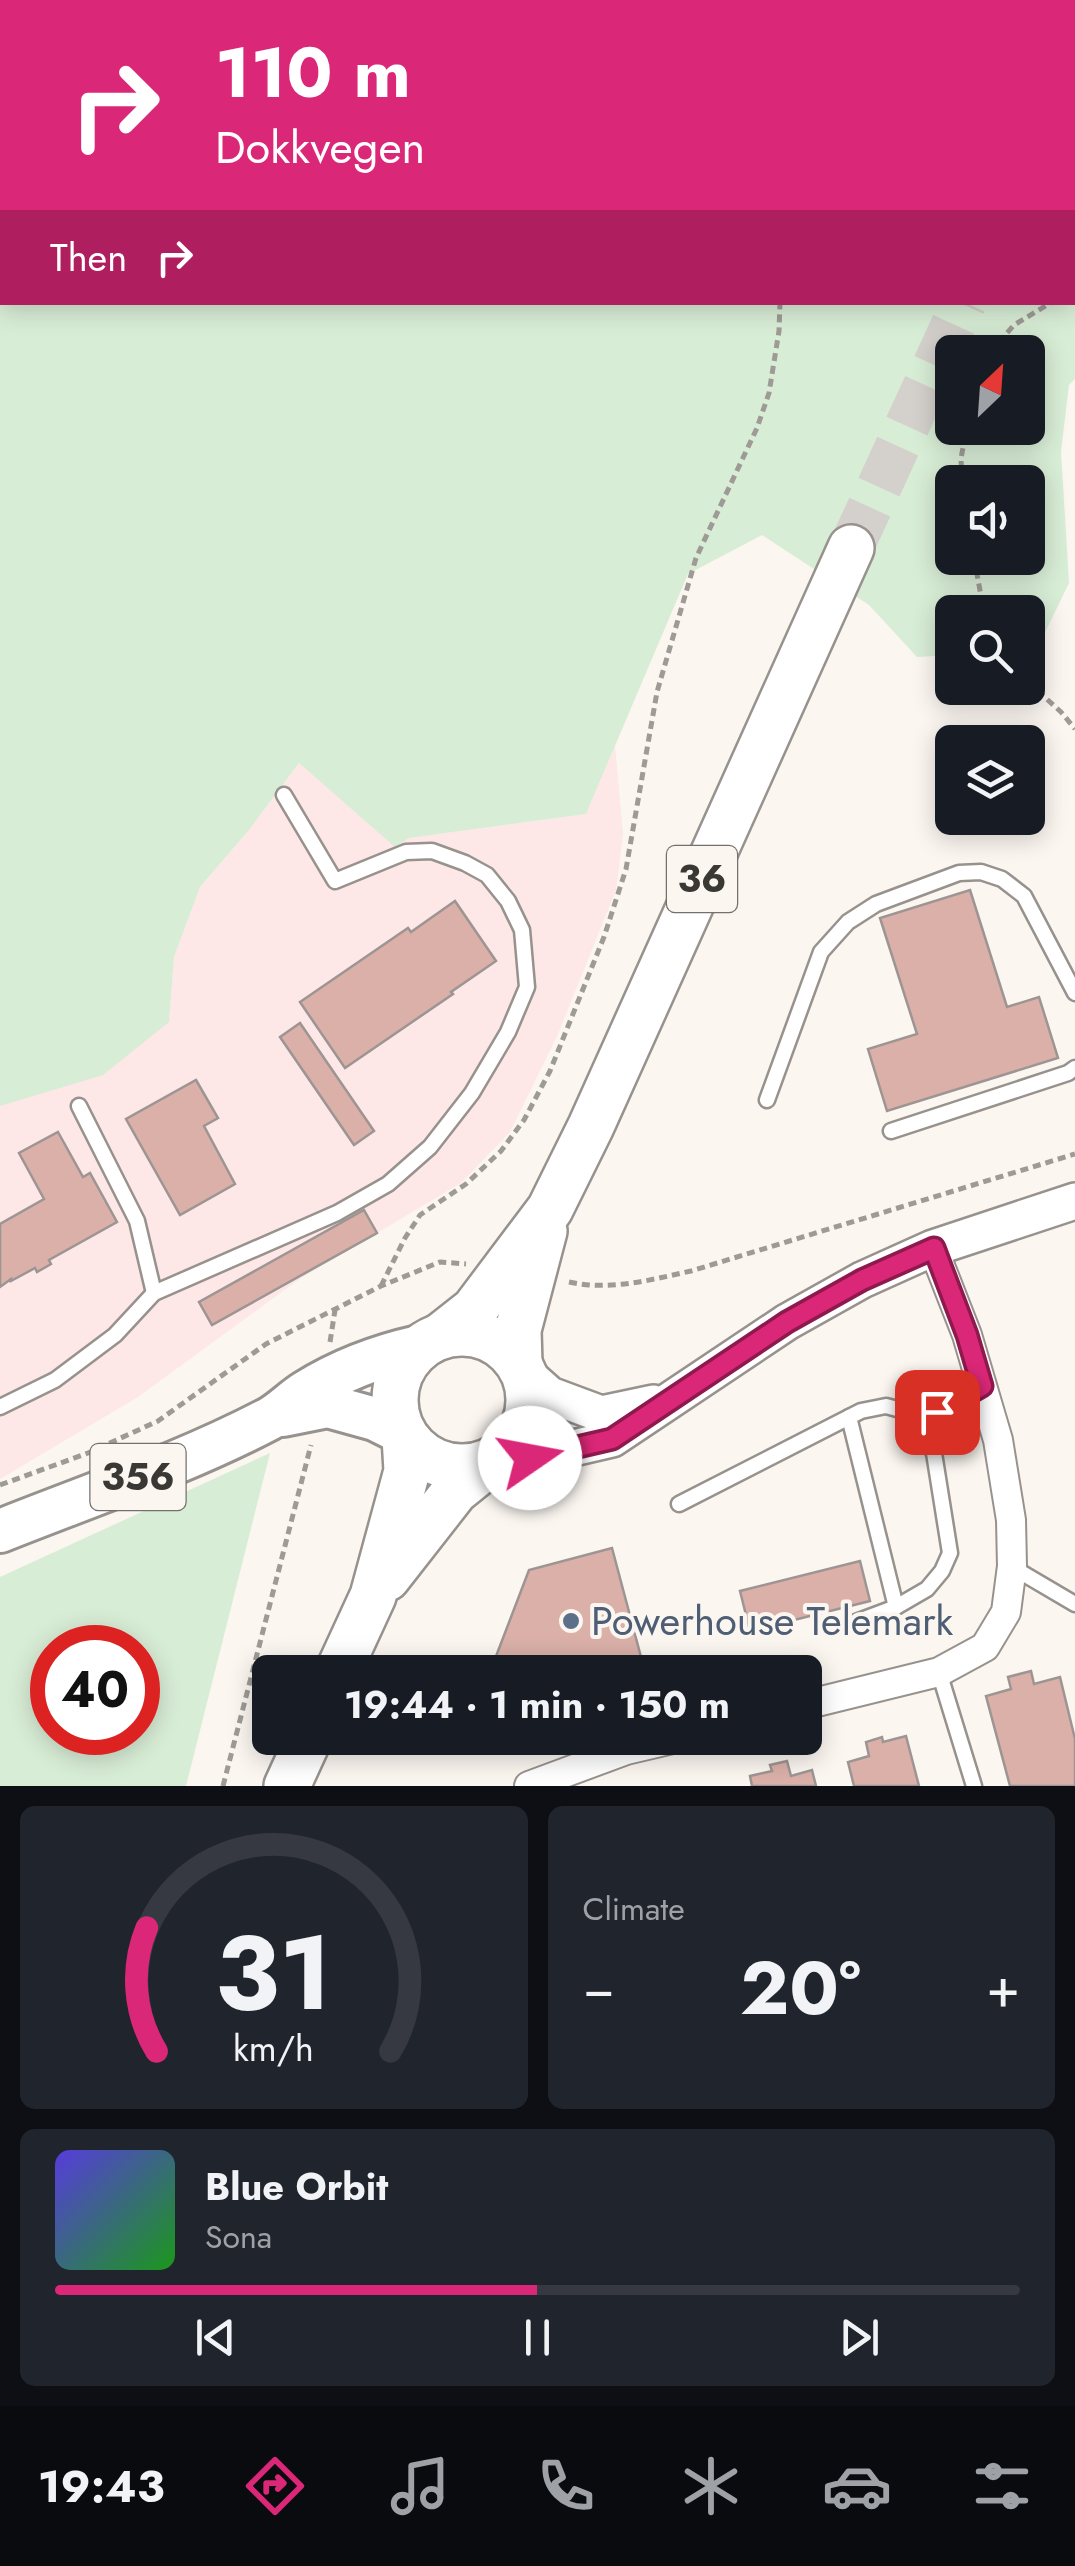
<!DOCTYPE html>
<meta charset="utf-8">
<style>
:root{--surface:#171b24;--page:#20242c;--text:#f1f3f6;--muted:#9ea1a6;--line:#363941;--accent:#db2777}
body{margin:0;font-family:Jost,sans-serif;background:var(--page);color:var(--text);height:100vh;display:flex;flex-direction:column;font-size:38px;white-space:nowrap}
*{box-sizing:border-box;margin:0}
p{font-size:32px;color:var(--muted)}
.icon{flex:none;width:55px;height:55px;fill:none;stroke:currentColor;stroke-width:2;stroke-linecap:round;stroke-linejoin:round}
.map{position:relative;height:1786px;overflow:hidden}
.sheet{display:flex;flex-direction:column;gap:20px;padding:20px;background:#0d0f14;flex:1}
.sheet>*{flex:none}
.guide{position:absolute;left:0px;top:0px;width:1075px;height:305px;box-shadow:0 5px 25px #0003;background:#db2777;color:#fff;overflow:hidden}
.needle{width:65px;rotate:25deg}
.fabs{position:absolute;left:935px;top:335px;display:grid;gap:20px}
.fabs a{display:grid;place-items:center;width:110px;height:110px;border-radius:15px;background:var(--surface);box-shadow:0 5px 25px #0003;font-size:50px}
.speed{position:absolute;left:30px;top:1625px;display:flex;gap:20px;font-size:50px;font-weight:700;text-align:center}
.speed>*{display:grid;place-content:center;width:130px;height:130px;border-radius:50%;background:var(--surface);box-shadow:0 5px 25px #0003;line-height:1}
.speed .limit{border:15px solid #d22;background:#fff;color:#111}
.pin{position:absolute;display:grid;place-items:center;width:85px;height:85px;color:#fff;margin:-42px;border-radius:20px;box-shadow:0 5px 15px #0006}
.me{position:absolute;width:110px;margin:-55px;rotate:78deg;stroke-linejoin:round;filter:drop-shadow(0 0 8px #0008)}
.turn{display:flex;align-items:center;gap:35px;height:210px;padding:0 50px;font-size:45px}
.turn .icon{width:130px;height:130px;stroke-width:2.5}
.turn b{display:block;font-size:70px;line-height:85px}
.then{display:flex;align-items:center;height:95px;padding:0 50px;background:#0003;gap:20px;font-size:38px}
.big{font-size:75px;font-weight:700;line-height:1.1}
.sheet .tile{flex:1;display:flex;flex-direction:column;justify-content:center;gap:15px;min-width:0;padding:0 35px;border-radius:15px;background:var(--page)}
.sheet .dial{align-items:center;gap:0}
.dial svg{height:260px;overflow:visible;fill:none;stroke:var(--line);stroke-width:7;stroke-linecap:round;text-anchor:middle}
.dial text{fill:var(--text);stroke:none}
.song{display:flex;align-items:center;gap:30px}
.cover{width:120px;height:120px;border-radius:15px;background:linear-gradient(135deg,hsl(250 70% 55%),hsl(120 70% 35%))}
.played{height:10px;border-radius:5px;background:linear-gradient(90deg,var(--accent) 50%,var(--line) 50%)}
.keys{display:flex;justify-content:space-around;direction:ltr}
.heat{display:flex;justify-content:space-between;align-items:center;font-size:55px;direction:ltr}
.sheet .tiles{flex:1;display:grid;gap:20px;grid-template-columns:1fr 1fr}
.tile:last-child{grid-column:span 2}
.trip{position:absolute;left:252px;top:1655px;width:570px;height:100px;border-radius:15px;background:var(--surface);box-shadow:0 5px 25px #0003;font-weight:700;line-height:100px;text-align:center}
.dock{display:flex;height:160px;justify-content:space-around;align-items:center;background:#090b0e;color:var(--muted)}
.dock .icon{width:70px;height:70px}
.dock .active{color:var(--accent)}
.dock b{font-size:45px;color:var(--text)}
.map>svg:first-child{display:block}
.industrial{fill:#fde7e7}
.green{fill:#d8edd6;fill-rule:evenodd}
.building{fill:#dab0a8;stroke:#9d9593;stroke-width:2.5}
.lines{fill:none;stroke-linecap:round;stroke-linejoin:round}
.trunk-tunnel{stroke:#d4d0cb;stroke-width:45;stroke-dasharray:45 22;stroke-linecap:butt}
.service-casing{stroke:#97928d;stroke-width:19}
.minor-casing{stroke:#97928d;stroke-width:32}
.tertiary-casing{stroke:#97928d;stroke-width:40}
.primary-casing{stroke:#97928d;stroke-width:48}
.trunk-casing{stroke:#97928d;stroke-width:50}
.path{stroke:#9e9a96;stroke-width:5;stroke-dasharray:8 5;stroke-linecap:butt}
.service{stroke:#fff;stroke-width:14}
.minor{stroke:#fff;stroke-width:28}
.tertiary{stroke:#fff;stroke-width:35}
.primary{stroke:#fff;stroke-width:42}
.trunk{stroke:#fff;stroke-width:45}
.route-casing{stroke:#8e194d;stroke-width:25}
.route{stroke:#db2777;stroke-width:18}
.service-dot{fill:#5c6f8a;stroke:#fbf6f0;stroke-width:4}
.labels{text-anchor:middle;stroke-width:8;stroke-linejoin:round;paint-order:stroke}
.shield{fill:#fbf6f0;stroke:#74716d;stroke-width:2.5}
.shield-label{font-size:38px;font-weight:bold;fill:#3a3835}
.service-label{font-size:40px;fill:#4e5e75;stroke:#fbf6f0;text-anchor:start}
</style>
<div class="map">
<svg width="1075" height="1786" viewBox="0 0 1075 1786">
<rect width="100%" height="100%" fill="#fbf6f0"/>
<polygon class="industrial" points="615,746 623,834 616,890 558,1034 510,1132 461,1183 298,1280 138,1397 0,1479 0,1106 169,1022 174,957 200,887 249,830 299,763 395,846 409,838 586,814"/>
<g class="green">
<path d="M0,0H1075V379L1069,385L1061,451L1069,583L1036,651L1028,652V612H952V655L917,657L869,605L762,535L688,574L586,814L409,838L395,847L299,763L249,830L200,887L174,957L169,1022L103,1075L0,1106ZM2,2H1072V302H2ZM952,352H1028V428H952ZM952,482H1028V558H952Z"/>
<path d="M270,1453L186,1786H0V1577ZM52,1648H138V1732H52Z"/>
</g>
<g class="building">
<polygon points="970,890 1007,1007 1039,997 1058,1058 887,1111 868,1049 917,1034 880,918"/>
<polygon points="455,901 496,961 451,992 453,994 345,1068 300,1002 408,928 411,932"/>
<polygon points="300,1023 374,1131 354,1145 280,1037"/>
<polygon points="196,1080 218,1118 204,1126 235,1184 180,1215 126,1119"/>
<polygon points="58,1132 83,1177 90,1173 117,1222 49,1260 51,1264 37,1272 35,1268 11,1281 11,1279 0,1287 0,1224 44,1199 19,1153"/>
<polygon points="364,1210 377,1233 212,1325 199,1302"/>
<polygon points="612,1548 645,1672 490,1672 529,1570"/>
<polygon points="860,1561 870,1601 750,1631 740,1591"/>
<polygon points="1031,1671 1034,1684 1060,1677 1075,1739 1075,1786 1010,1786 986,1696 1011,1689 1008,1677"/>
<polygon points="906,1736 919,1786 854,1786 848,1762 869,1756 866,1742 882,1737 883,1742"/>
<polygon points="787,1761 791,1776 812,1770 816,1786 752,1786 750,1776 772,1771 770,1765"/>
</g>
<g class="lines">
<g class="trunk-tunnel">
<polyline points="1072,65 1075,60"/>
<polyline points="851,548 964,302"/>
</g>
<g class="service-casing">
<g id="service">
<polyline points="767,1100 821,952 848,922 876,904 959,873 981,872 1002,879 1024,896 1075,993"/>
<polyline points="79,1106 137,1221 154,1293"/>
<polyline points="891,1131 1068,1073 1075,1068"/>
<polyline points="0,1407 55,1380 115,1335 154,1293 337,1213 388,1184 430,1147 472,1093 508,1032 527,987 522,930 508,901 487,875 465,863 432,851 406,852 335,881 284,795"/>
<polyline points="849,1417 896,1607"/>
<polyline points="916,1421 937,1412 982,1386"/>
<polyline points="679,1504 861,1411 886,1406 901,1410 916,1421 934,1453 950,1553 942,1571 927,1589 896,1607 856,1622"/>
<polyline points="1012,1567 1075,1604"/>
<polyline points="939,1672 974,1786"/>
</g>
</g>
<g class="minor-casing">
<g id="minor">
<polyline points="805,1705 939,1672 985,1647 1006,1612 1012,1566 1011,1520 998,1440 967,1335 933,1248"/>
<polyline points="529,1786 626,1750 677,1738"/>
</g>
</g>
<g class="tertiary-casing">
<g id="tertiary">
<polyline points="523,1371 550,1395 601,1414 653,1403"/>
<polyline points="495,1459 530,1458 612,1439 787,1322 862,1280 933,1248 1075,1201"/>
</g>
</g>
<g class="primary-casing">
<g id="primary">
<polyline points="283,1415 328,1406 375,1419 403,1433"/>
<path d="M0,1531C90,1495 183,1464 269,1419C282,1412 293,1400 306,1392C341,1370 379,1356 419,1347"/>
</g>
</g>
<g class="trunk-casing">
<g id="trunk">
<circle cx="462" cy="1400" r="67"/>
<polyline points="441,1336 474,1310 550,1209 591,1126 851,548"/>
<polyline points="519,1364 518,1330 544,1231"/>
<polyline points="387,1578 455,1491 491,1462"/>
<polyline points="338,1672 373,1596 407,1471 405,1437"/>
<polyline points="287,1786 309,1738"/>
</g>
</g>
<g class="path">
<polyline points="463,0 466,2"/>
<polyline points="755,0 755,2"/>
<polyline points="1034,0 1035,2"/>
<polyline points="815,2 822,0"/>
<polyline points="1072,50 1075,52"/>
<polyline points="0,272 2,271"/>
<polyline points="1072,291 1075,290"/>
<polyline points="990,352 1014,325 1052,302"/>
<polyline points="962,482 961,458 967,428"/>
<polyline points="974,558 984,612"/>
<polyline points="1028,682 1061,712 1075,729"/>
<path d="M569,1282C610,1291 650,1280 691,1271L1075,1154"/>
<polyline points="381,1286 405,1238 420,1215 466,1184 501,1151 524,1120 550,1071 604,937 626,869 657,692 696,558 757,428 769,393 779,331 780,302"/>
<polyline points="330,1342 335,1310"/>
<polyline points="0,1485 88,1453 158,1421 266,1344 381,1286 440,1262 466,1264"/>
<polyline points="223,1786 311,1445"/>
</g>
<use href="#service" class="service"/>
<use href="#minor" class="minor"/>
<use href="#tertiary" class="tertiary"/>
<use href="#primary" class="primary"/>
<use href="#trunk" class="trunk"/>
</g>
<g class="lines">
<g class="route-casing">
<polyline id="route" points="530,1458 612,1439 787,1322 862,1280 934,1248 967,1335 982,1386 937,1412"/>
</g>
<use href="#route" class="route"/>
</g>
<circle class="service-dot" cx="571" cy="1621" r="10"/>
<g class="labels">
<g class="shield">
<rect x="667" y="846" width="70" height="66" rx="8"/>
<rect x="90.5" y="1444" width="95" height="66" rx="8"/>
</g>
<g class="shield-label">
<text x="702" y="892">36</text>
<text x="138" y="1490">356</text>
</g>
<g class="service-label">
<text x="591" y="1635">Powerhouse Telemark</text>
</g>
</g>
</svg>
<div class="fabs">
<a><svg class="needle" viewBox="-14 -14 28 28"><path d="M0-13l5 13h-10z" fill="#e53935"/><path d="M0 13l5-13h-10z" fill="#9ea1a6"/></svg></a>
<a><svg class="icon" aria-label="sound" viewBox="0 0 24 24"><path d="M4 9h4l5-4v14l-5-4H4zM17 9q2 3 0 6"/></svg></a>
<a><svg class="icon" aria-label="search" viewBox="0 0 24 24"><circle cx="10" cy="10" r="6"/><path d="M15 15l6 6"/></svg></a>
<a><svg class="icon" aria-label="layers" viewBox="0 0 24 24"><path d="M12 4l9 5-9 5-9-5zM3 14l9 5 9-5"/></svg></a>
</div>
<div class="speed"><div class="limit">40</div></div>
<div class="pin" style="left:937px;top:1412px;background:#d93025"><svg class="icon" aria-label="arrive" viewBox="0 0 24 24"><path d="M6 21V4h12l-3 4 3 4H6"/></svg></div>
<svg class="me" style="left:530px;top:1458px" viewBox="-20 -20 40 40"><circle r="19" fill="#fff"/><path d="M0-13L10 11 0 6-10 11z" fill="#db2777"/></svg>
<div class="trip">19:44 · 1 min · 150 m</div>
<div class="guide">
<div class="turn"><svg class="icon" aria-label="right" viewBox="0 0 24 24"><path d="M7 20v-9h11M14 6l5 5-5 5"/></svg><div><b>110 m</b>Dokkvegen</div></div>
<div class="then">Then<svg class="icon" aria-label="right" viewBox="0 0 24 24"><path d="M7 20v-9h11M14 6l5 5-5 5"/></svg></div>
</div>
</div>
<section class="sheet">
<div class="tiles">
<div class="tile dial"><svg viewBox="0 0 100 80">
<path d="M14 69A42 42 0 1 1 86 69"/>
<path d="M14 69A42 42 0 0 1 11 31" stroke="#db2777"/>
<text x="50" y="56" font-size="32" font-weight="700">31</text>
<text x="50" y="72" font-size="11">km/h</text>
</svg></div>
<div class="tile"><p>Climate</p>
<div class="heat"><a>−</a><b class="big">20°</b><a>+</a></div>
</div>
<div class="tile">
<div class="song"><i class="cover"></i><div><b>Blue Orbit</b><p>Sona</p></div></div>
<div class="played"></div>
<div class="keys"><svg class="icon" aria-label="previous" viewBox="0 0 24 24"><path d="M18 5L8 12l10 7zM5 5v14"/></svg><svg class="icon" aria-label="pause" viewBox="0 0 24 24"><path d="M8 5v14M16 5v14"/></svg><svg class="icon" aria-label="next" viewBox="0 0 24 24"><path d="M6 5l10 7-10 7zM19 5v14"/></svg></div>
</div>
</div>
</section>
<nav class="dock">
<b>19:43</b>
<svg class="icon active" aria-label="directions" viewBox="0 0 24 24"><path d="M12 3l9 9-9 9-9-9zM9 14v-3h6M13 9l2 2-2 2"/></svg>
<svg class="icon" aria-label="music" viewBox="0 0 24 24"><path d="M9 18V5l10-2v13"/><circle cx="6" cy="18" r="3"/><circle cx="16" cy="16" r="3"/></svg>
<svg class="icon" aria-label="phone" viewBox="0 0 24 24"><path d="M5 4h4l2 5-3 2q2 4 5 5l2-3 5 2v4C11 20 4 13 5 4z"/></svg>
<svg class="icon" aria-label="climate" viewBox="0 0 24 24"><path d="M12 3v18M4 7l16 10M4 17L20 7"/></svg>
<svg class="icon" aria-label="car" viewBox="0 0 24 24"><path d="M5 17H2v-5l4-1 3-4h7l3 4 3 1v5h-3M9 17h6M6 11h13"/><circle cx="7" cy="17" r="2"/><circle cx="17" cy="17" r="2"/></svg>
<svg class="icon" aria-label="filters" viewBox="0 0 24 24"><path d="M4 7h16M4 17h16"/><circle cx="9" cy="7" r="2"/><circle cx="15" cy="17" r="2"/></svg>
</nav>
